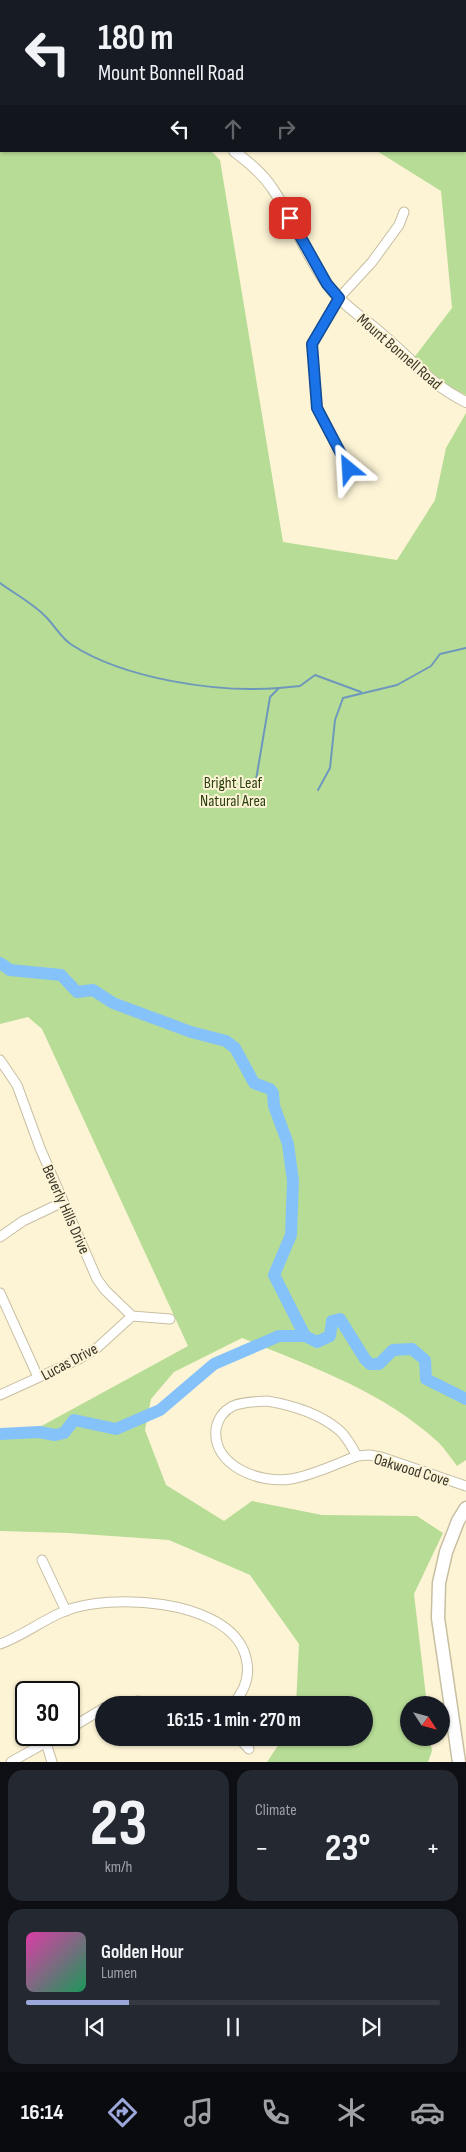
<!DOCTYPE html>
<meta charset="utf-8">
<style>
:root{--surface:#171b24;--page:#242831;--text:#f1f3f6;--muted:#9ea1a6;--line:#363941;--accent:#9ba7db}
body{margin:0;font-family:"Sofia Sans Condensed",sans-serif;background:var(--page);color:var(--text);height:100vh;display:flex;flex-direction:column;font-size:19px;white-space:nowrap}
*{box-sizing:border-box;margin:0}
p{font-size:16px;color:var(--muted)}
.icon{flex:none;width:28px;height:28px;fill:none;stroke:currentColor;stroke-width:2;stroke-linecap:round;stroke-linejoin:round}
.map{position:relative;height:1762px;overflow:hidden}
.details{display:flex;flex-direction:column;gap:8px;padding:8px;background:#0d0f14;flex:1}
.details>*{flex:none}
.banner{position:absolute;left:0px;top:0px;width:466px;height:152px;box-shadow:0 1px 4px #0004;background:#171b24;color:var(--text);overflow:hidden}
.needle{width:32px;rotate:126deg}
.tools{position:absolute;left:400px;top:1696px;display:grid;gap:10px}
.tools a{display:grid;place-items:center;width:50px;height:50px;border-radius:50%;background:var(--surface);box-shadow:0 1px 4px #0004;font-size:25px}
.speed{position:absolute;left:15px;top:1681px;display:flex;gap:10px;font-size:25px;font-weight:700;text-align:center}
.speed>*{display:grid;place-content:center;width:65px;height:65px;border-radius:50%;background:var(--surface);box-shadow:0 1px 4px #0004;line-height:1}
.speed .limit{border:2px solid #111;border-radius:8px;background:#fff;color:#111}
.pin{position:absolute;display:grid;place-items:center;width:42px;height:42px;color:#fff;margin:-21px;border-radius:10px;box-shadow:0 2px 8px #0006}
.me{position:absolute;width:55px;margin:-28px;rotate:333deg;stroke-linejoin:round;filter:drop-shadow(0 0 4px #0008)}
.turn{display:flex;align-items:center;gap:18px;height:105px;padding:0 15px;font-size:22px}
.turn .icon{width:65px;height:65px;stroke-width:2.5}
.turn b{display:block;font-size:35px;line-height:42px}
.lanes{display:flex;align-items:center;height:48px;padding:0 15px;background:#0003;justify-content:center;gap:25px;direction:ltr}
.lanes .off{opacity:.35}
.big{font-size:38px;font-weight:700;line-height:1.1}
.details .tile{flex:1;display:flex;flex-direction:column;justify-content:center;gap:8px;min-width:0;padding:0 18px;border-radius:15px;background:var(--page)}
.details .dial{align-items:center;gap:0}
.dial b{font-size:65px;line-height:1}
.song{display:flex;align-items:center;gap:15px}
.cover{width:60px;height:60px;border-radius:8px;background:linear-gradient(135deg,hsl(320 70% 55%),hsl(150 70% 35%))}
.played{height:5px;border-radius:2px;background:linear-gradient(90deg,var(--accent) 25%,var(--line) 25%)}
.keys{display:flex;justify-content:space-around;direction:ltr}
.heat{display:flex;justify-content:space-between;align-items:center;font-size:28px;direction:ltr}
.details .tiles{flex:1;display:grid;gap:8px;grid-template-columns:1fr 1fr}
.tile:last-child{grid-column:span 2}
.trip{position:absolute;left:95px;top:1696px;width:278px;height:50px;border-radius:25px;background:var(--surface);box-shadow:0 1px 4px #0004;font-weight:700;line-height:50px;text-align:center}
.tabs{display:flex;height:80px;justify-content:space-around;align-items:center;background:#090b0e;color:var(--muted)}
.tabs .icon{width:35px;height:35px}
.tabs .selected{color:var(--accent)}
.tabs b{font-size:22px;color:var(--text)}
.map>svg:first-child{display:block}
.green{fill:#b7dc96}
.water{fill:#85c2f9;stroke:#6e98bb}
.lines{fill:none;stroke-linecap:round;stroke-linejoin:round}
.stream{stroke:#6e98bb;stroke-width:2}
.river{stroke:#85c2f9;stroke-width:12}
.minor-casing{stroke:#c8bfa2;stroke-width:11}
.tertiary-casing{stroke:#c8bfa2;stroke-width:12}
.primary-casing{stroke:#c8bfa2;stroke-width:15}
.minor{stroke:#fff;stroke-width:9}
.tertiary{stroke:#fff;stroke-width:10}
.primary{stroke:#fff;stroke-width:12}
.route-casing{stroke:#114b97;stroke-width:12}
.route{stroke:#1a73e8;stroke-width:9}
.labels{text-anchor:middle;stroke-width:4;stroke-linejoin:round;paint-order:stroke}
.street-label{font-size:16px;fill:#39362a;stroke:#fdf4d6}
.park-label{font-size:16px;fill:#2a400f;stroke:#fdf4d6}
</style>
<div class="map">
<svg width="466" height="1762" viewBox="0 0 466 1762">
<rect width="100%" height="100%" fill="#fdf4d6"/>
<g class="green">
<path d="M0,71L1,151H211L220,160L283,542L397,560L435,500L446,448L466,413V1460L457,1466C451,1458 445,1449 438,1442C383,1391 310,1366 242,1338L174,1372L151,1399L145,1430L166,1485L224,1521L252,1501L322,1515L417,1516L443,1533L414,1594L427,1705H409V1738H430L432,1751L428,1762H267L283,1738H364V1705H296L299,1644L250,1575L169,1540L68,1533L0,1531V1430L25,1435L188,1346L42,1029L28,1017L0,1024Z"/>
<polygon points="465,140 466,144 466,395 441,382 413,359 452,308 441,191 377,151 465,151"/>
</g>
<polygon class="water" points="307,0 466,0 466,144 465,1"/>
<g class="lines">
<g class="stream">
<path d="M0,583C15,594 34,604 46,617C55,626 62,639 72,645C125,679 217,693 279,688"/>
<polyline points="256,780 270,697 279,688 300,686 315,675 361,692"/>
<polyline points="318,790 330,768 335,720 343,698 397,685 431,666 440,654 466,648"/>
</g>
<g class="river">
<polyline points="0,963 10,970 61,975 77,992 93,990 113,1003 191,1032 226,1041 235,1048 254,1083 270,1089 273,1093 274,1106 288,1144 293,1181 291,1235 274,1275 305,1336"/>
<polyline points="0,1434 39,1432 55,1435 64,1433 74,1420 116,1429 160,1410 214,1364 279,1336 305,1336 317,1342 330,1336 332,1321 340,1319 365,1359 370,1364 379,1364 393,1350 412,1349 425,1360 426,1379 466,1399"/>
</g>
<g class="minor-casing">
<g id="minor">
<polyline points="399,0 399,1"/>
<polyline points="114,1 115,0"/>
<polyline points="349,469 317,408 312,344 339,298 372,262 399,225 404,212"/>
<polyline points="0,1060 17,1085 40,1148 97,1279 105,1290 132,1316 170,1319"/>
<polyline points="0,1237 23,1221 63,1202"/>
<polyline points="0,1293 38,1377"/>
<polyline points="0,1395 79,1359 97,1348 132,1316"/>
<path d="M267,1401C291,1405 320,1414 339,1430C347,1437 352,1447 357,1456C336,1464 314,1475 291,1479C260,1484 212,1466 216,1429C218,1418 223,1411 233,1406C244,1401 256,1402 267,1401Z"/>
<polyline points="357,1456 369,1455 381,1457 466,1486"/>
<polyline points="42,1560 66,1611"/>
<path d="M0,1644C23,1636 42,1620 65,1611C110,1593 220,1599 243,1649C252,1670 247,1689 232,1705"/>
<polyline points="113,1705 138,1701 160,1705"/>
<polyline points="69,1729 104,1708"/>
<polyline points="239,1738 249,1749"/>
<polyline points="46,1743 52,1762"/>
<polyline points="11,1762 59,1735"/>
</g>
</g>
<g class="tertiary-casing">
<g id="tertiary">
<polyline points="0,63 1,63"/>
<path d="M234,151C248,162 262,173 272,188C293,218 305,255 327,284C342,305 365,319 383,335C414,361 428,383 466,402"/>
</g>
</g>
<g class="primary-casing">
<polyline id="primary" points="459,1762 438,1618 439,1583 446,1552 458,1521 466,1508"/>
</g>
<use href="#minor" class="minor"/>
<use href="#tertiary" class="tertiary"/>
<use href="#primary" class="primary"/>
</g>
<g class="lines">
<g class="route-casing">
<polyline id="route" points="290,218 327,284 339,298 312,344 317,408 349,469"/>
</g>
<use href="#route" class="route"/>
</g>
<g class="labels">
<g class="street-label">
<text transform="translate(400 351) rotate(41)" y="6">Mount Bonnell Road</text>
<text transform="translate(67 1209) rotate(66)" y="6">Beverly Hills Drive</text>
<text transform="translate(69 1361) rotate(-28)" y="6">Lucas Drive</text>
<text transform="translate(412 1469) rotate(17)" y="6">Oakwood Cove</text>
</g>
<g class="park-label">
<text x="233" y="788">Bright Leaf<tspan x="233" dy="18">Natural Area</tspan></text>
</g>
</g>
</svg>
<div class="tools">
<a><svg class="needle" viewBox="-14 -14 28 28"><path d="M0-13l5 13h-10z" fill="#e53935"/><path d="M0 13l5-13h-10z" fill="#9ea1a6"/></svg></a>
</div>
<div class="speed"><div class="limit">30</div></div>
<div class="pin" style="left:290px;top:218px;background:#d93025"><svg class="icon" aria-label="arrive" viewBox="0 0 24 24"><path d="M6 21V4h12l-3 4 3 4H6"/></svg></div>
<svg class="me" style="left:349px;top:469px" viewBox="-20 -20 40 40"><path d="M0-17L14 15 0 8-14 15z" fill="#1a73e8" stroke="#fff" stroke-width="4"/></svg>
<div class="trip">16:15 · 1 min · 270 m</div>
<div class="banner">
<div class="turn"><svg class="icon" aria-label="left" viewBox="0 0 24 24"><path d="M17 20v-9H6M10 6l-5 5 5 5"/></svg><div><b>180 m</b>Mount Bonnell Road</div></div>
<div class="lanes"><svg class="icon" aria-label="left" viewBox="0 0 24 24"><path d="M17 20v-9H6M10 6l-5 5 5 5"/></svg><svg class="icon off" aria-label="ahead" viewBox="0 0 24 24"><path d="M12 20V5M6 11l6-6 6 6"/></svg><svg class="icon off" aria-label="right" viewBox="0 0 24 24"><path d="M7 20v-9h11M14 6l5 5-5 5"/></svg></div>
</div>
</div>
<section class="details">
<div class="tiles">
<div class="tile dial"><b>23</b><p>km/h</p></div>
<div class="tile"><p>Climate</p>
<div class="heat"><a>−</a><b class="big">23°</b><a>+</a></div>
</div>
<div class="tile">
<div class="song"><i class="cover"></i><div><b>Golden Hour</b><p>Lumen</p></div></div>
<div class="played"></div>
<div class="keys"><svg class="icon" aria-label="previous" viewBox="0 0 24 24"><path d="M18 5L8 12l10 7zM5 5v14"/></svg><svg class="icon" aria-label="pause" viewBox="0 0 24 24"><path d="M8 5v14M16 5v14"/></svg><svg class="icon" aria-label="next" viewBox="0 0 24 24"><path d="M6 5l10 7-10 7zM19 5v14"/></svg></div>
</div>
</div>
</section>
<nav class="tabs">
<b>16:14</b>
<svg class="icon selected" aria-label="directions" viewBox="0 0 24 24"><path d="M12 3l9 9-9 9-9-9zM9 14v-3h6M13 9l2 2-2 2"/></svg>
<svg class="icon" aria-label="music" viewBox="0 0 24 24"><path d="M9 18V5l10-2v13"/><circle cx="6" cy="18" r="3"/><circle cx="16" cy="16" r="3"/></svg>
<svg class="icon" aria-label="phone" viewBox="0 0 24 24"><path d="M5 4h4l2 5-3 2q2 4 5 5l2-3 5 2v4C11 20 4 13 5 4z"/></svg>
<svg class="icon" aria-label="climate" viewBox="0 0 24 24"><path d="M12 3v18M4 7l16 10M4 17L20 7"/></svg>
<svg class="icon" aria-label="car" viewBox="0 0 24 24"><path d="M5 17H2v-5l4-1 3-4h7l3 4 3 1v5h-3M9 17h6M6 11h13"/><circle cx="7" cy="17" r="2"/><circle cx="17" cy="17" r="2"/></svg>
</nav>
